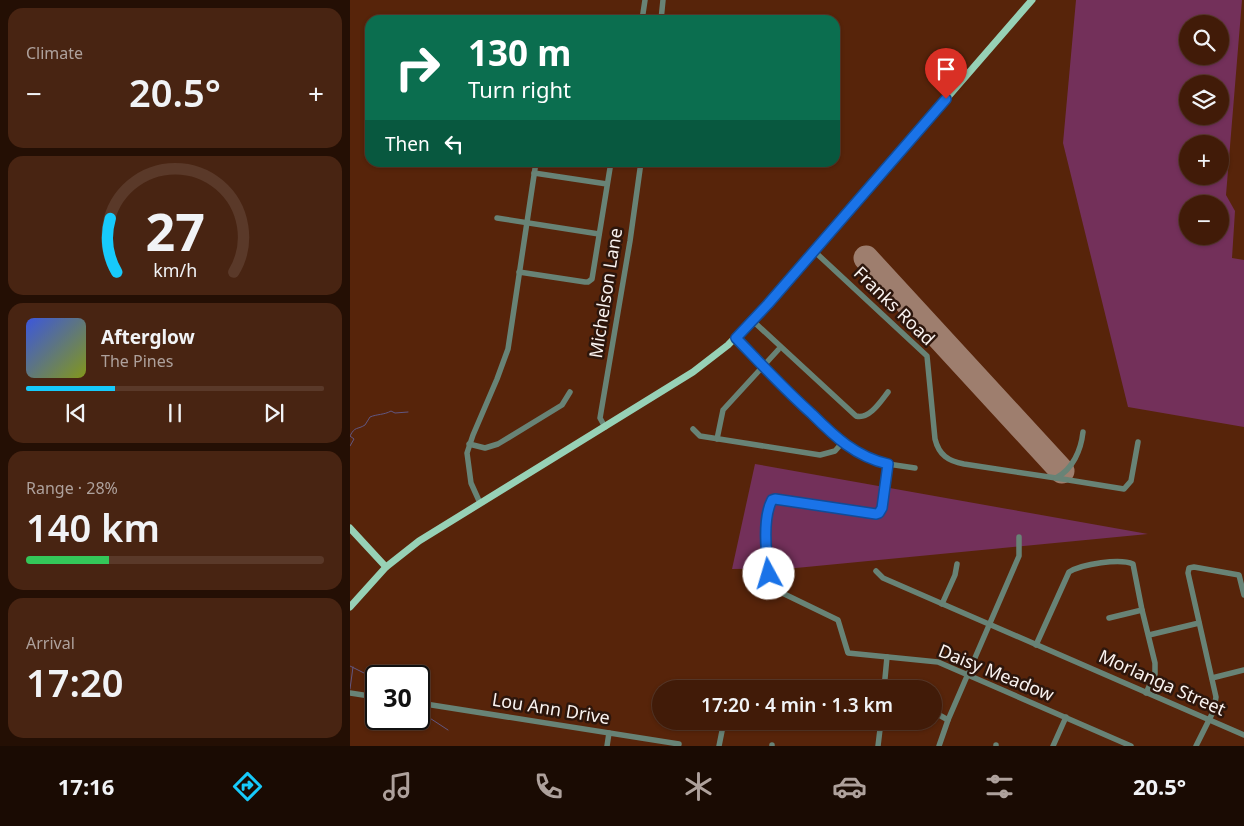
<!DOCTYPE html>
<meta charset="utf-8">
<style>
:root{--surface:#411b08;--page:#482412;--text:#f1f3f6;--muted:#aea19c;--line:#5a3929;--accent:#17cafb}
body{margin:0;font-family:"Noto Sans",sans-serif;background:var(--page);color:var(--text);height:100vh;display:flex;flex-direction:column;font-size:19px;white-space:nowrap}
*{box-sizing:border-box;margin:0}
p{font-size:16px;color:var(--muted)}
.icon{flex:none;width:28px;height:28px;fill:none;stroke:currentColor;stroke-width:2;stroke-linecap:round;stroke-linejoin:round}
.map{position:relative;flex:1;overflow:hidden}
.side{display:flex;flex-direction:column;gap:8px;padding:8px;background:#240f04;width:350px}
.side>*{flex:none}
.top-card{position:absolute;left:15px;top:15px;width:475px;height:152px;border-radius:15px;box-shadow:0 1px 4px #0004,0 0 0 1px var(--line);background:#0b6e4f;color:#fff;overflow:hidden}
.controls{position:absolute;left:829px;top:15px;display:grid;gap:10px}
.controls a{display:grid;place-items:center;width:50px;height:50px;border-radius:50%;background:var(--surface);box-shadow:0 1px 4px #0004,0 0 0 1px var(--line);font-size:25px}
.speed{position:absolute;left:15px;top:665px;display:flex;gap:10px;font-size:25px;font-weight:700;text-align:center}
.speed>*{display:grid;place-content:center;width:65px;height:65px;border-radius:50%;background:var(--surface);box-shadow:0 1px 4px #0004,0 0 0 1px var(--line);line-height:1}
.speed .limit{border:2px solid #111;border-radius:8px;background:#fff;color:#111}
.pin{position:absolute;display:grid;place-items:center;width:42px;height:42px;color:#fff;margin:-51px -21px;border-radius:50% 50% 50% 0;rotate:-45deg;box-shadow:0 0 5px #0007}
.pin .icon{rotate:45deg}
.me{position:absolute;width:55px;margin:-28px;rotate:354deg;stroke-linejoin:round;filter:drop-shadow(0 0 4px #0008)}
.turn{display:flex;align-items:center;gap:18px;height:105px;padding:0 20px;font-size:22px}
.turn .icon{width:65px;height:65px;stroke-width:2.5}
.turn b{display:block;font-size:35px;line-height:42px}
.then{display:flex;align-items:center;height:48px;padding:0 20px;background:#0003;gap:10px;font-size:19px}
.big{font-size:38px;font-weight:600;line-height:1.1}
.side .tile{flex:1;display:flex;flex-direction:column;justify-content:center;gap:8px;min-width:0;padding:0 18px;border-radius:15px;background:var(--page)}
.side .dial{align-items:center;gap:0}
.dial svg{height:130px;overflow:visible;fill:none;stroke:var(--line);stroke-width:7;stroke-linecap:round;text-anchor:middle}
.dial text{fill:var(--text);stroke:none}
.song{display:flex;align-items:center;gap:15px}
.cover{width:60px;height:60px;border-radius:8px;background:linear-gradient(135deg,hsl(230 70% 55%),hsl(70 70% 35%))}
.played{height:5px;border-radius:2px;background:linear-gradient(90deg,var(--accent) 30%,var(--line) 30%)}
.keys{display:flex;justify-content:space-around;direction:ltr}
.heat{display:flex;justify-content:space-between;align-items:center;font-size:28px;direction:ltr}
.charge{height:8px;border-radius:4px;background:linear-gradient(90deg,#34c759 28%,var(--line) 0)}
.trip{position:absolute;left:302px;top:680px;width:290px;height:50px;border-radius:25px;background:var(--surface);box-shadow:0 1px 4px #0004,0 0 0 1px var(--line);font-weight:600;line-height:50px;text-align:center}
.tab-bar{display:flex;height:80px;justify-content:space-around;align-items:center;background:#1a0b03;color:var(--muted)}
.tab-bar .icon{width:35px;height:35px}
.tab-bar .current{color:var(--accent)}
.tab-bar b{font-size:22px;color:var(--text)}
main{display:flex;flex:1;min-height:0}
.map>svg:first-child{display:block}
.green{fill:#73305a;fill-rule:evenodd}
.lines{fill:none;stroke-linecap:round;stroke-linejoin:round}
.stream{stroke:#615782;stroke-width:1}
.runway{stroke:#9e7e6e;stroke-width:25}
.minor{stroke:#688376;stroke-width:5.5}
.major{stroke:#97d1b6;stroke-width:7}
.route-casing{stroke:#114b97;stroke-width:12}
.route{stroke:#1a73e8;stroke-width:9}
.labels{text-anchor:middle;stroke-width:5;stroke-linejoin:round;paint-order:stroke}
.street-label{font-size:18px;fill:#faf3f0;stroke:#2d160c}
</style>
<main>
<section class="side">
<div class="tile"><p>Climate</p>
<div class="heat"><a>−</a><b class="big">20.5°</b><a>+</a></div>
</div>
<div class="tile dial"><svg viewBox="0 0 100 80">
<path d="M14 69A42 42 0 1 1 86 69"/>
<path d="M14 69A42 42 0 0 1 10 36" stroke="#17cafb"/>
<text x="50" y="56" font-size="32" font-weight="700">27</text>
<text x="50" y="72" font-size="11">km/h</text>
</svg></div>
<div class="tile">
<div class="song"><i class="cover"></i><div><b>Afterglow</b><p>The Pines</p></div></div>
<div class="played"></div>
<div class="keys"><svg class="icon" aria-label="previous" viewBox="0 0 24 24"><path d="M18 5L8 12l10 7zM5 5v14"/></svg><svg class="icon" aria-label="pause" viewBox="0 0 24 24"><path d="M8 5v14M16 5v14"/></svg><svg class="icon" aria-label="next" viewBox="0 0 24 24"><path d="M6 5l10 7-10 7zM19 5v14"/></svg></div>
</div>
<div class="tile"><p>Range · 28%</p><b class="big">140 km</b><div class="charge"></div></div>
<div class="tile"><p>Arrival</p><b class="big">17:20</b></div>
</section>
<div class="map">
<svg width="894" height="746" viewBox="0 0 894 746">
<rect width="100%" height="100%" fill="#57240a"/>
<g class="green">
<path d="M726,0H892L876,195L885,211L882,258L894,260V427L778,407L713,143ZM838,24H870V56H838ZM838,84H870V116H838ZM838,144H870V176H838ZM838,204H870V236H838Z"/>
<polygon points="405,464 798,534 446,568 382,569"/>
</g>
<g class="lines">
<g class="stream">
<path d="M0,446L4,439L0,436C5,426 7,430 15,425L20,417C27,414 34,415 41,411L45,413L58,412"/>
<polyline points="0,666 26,679"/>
<polyline points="0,689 3,667"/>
<polyline points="69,711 98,730"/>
</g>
<polyline class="runway" points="516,258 712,471"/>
<g class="minor">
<polyline points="292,20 295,0"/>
<polyline points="311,20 313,0"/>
<polyline points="184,173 257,184"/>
<polyline points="147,218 249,234"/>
<path d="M464,251L577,356L585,439C589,455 598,461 614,464L706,478C723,469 731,450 733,432"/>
<polyline points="169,272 235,282 238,282 242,279 261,162"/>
<path d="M403,321L506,416C519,420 531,401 538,392"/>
<path d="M386,338C410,363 433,388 459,412C482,434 505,457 538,464L531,508L526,514L425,499L422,500C412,519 414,573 426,590L488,620L498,653L588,662L781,746"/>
<polyline points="255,427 250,418 280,241 291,162"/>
<polyline points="343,429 350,436 470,455 485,451 492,443"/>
<polyline points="367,439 373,410 428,350"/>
<polyline points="119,444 135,448 148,444 212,405 220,392"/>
<polyline points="538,464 565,468"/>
<polyline points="706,478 774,489 781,481 788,442"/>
<polyline points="130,503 121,483 117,453 123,435 147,379 158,349 186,162"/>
<polyline points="526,571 533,578 894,735"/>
<polyline points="592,604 605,575 607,564"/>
<polyline points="792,610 805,663 805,674 796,693"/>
<polyline points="799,635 849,623"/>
<path d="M686,645L719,572C732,564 770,558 783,564L792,610L759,618"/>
<polyline points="862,678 894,670"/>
<polyline points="534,689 537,657"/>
<polyline points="0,693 26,697"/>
<polyline points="69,703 329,744"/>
<polyline points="584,712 598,720"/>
<polyline points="257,746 259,733"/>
<polyline points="369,746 374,721"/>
<polyline points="422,746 422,745"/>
<polyline points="528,746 531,721"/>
<polyline points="589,746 598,720 669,556 669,537"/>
<polyline points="646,746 646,745"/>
<polyline points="703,746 716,717"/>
<polyline points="846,746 864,710 866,697 838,573 839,568 844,567 889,575 894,595"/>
</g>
<g class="major">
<polyline points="0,528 36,567"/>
<polyline points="0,607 36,567 69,541 343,372 378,345 418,304 682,0"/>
</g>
</g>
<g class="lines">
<g class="route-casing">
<path id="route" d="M419,574C416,553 412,519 422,500L425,499L526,514L529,513L532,508L538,464C506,457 484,436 462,414C435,390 411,364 386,338L418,304L596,99"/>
</g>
<use href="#route" class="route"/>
</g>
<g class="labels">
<g class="street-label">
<text transform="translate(256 293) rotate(-81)" y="6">Michelson Lane</text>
<text transform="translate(544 306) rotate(44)" y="6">Franks Road</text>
<text transform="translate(646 673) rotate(22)" y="6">Daisy Meadow</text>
<text transform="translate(812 683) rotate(24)" y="6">Morlanga Street</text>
<text transform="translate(201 709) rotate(9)" y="6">Lou Ann Drive</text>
</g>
</g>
</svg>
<div class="controls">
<a><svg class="icon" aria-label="search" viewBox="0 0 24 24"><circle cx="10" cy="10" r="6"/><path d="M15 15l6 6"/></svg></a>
<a><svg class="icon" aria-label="layers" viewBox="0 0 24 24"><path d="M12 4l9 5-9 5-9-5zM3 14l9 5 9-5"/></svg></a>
<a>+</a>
<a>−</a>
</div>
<div class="speed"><div class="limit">30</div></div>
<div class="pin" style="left:596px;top:99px;background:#d93025"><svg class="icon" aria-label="arrive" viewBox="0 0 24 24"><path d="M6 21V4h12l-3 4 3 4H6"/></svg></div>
<svg class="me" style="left:419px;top:574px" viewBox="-20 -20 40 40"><circle r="19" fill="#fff"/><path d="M0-13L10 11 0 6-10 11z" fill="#1a73e8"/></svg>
<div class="trip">17:20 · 4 min · 1.3 km</div>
<div class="top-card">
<div class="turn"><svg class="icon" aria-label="right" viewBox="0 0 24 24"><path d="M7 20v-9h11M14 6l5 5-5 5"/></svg><div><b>130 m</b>Turn right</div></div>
<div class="then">Then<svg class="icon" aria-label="left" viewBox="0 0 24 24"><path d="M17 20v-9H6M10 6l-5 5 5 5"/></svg></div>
</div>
</div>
</main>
<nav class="tab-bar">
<b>17:16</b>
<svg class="icon current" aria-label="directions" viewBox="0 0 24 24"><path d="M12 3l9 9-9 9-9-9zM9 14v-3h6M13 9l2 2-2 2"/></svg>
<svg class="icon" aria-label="music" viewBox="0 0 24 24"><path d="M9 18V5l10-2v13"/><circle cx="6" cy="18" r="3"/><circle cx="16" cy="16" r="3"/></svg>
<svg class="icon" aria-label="phone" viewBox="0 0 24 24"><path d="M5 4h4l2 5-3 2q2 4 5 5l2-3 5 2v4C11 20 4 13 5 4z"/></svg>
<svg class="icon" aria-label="climate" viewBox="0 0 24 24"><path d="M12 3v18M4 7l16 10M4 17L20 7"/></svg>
<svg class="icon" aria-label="car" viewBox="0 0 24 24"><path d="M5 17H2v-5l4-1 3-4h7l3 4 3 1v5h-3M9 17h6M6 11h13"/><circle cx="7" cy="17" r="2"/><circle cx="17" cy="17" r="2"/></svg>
<svg class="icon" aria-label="filters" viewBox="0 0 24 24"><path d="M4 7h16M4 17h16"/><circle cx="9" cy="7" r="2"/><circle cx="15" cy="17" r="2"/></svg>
<b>20.5°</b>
</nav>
